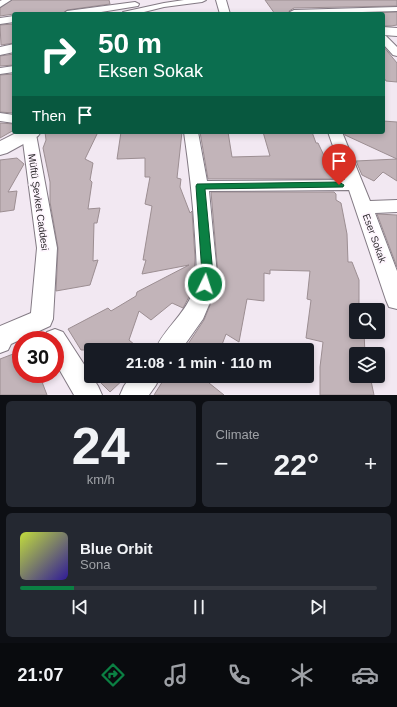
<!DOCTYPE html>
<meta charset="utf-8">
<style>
:root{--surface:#171b24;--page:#242831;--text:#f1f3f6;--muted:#9ea1a6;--line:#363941;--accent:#0b8043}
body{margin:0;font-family:Helvetica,sans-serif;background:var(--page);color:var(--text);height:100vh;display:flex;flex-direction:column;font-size:15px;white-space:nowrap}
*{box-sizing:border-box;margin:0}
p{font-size:13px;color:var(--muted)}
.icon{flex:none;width:22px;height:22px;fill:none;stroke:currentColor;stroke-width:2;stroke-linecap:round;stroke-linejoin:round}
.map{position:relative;height:395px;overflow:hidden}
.side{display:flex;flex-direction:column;gap:6px;padding:6px;background:#0d0f14;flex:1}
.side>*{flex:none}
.banner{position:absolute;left:12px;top:12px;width:373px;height:122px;border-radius:4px;box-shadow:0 2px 6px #0003;background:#0b6e4f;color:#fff;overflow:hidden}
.fabs{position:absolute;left:349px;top:303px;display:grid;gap:8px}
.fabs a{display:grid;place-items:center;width:36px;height:36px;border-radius:4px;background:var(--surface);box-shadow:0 2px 6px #0003;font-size:20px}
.speed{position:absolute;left:12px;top:331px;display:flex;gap:8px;font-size:20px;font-weight:700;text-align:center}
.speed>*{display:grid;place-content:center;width:52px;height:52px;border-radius:50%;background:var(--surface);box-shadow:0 2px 6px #0003;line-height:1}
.speed .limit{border:6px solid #d22;background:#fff;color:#111}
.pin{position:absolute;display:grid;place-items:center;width:34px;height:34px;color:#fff;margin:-41px -17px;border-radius:50% 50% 50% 0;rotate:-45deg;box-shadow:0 0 4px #0007}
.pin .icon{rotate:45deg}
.me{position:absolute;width:44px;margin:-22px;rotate:4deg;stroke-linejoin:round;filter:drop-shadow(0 0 3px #0008)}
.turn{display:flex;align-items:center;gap:14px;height:84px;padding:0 20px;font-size:18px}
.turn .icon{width:52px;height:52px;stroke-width:2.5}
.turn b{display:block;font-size:28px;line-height:34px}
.then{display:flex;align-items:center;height:38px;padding:0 20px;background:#0003;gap:8px;font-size:15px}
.big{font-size:30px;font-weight:800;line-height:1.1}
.side .widget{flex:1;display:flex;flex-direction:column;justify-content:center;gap:6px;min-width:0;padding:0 14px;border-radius:6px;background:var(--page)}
.side .dial{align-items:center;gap:0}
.dial b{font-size:52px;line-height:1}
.song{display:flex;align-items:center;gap:12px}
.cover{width:48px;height:48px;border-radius:6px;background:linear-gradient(135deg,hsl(70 70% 55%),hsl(250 70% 35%))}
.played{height:4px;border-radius:2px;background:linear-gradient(90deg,var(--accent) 15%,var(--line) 15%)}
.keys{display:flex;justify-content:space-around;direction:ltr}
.heat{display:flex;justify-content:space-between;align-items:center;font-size:22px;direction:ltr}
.side .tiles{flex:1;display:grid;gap:6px;grid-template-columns:1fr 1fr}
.widget:last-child{grid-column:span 2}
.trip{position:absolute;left:84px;top:343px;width:230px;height:40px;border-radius:4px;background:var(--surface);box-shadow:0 2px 6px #0003;font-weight:800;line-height:40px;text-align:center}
.tabs{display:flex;height:64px;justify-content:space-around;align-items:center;background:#090b0e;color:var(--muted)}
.tabs .icon{width:28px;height:28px}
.tabs .active{color:var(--accent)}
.tabs b{font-size:18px;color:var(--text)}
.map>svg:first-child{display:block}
.building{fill:#c2b4b9;stroke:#9c8e92}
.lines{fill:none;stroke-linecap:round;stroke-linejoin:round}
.street-casing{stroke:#837a84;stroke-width:2}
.secondary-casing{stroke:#837a84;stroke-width:2}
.street{fill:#fff;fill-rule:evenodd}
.secondary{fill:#fff;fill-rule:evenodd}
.route{fill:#0b8043;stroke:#07532c}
.labels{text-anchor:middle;stroke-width:3.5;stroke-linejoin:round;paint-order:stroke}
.street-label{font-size:10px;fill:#2d292d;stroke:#fef6fe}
</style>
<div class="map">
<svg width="397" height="395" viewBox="0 0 397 395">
<rect width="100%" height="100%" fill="#f2e8f2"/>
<g class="building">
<polygon points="12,0 109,0 110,4 67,10 62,14 14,14 0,16 0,8"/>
<polygon points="265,0 397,0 397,6 294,8 289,11 290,14 275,14"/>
<polygon points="397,12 397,25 391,26 383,26 383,14 345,14"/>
<polygon points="14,24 14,43 1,45 0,25"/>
<polygon points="383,46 397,63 397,82 386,81 383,76"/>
<polygon points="14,54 14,65 0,66 0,56"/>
<polygon points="14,74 14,113 0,112 0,75"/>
<polygon points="383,121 397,122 397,159 345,135 344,132 383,132"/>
<polygon points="0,123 14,124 14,130 0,138"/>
<polygon points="45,132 98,132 85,159 93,163 90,180 92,182 88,209 100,208 97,223 94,223 93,261 98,260 90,285 56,291 58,248 50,202 50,182 43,148 46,140"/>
<polygon points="121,132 182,132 177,178 181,179 180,187 190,213 192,211 195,258 194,279 191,293 183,308 172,303 151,320 139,311 129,340 141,350 81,350 68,329 108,308 111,311 136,296 137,292 189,265 142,274 146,260 143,260 152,206 145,204 150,177 145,177 145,158 117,159"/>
<polygon points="200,132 228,132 232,157 270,156 263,132 312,132 316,143 318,143 329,166 331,168 333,179 208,179"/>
<polygon points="17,158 24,164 8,192 17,191 14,210 0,212 0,160"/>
<polygon points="397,159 397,181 383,172 374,181 362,175 356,161"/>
<polygon points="211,192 334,192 336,194 336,200 341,203 347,234 348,262 352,262 359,280 359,310 356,310 356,332 364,332 365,354 356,354 356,376 370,376 374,395 320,395 320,367 323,342 306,338 311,300 307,299 310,271 270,270 270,274 264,273 264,301 247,299 239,342 226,334 220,350 184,350 204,320 215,293 218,274"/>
<polygon points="377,214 397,215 397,267"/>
<polygon points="21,351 21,374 39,374 47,395 0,395 0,359"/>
<polygon points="94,376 127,376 110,392"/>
<polygon points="166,376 214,376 209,383 224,395 154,395"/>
</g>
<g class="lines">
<g class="street-casing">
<g id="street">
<polygon points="2,0 11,0 0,7 0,1"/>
<polygon points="184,0 206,0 202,2 164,7 136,14 122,14 123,12 164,3"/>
<polygon points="135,2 139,4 138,6 95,13 63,14 67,11"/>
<polygon points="397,7 397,11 292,14 290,12 294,10"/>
<polygon points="14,16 14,22 0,24 0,18"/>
<polygon points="383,35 386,36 397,47 397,56 393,55 383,44"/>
<polygon points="14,66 14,72 0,74 0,68"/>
<polygon points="0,113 14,115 14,123 0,121"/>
<polygon points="23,132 35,132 36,134 57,248 53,319 50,326 11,344 8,350 0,353 0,326 31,313 37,248 22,134"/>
<path d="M184,132H198L207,181L345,180L328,132H342L370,201L397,200V212L375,213L397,271V309L389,307L386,300L349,190L209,191L217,274L214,293L203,319L181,350H155C164,329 184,315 192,294C199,275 196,255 195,236C193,201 189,167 184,132Z"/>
<polygon points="55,329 63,332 98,386 102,395 74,395 55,362 55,340 43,340 47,332"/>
<polygon points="131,376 160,376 156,385 149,395 120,395 124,386"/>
</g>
</g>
<g class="secondary-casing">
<g id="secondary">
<polygon points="216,0 226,0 230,14 220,14"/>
<polygon points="383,27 397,28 397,36 383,35"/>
<polygon points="14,44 14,52 0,55 0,47"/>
<polygon points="18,132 41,132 38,136 7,153 0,155 0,141"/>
</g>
</g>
<use href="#street" class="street"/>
<use href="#secondary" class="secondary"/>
</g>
<polygon class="route" points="339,182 344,185 343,187 205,189 213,274 209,287 205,288 201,287 199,284 202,274 196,186 197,184"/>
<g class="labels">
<g class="street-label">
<text transform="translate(39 202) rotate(82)" y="4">Müftü Şevket Caddesi</text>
<text transform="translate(375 238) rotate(70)" y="4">Eser Sokak</text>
</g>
</g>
</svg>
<div class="fabs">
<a><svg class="icon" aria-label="search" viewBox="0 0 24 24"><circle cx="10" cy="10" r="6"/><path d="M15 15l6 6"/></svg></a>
<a><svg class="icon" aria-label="layers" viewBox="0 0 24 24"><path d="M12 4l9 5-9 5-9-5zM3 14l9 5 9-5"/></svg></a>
</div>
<div class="speed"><div class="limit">30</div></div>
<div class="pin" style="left:339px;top:185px;background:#d93025"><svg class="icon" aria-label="arrive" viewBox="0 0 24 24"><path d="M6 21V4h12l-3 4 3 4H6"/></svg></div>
<svg class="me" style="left:205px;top:284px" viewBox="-20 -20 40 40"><circle r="17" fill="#0b8043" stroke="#fff" stroke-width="3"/><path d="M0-11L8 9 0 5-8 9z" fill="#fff"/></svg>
<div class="trip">21:08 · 1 min · 110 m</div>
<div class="banner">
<div class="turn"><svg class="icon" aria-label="right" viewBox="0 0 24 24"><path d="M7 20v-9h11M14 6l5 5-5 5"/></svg><div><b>50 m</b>Eksen Sokak</div></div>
<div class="then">Then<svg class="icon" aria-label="arrive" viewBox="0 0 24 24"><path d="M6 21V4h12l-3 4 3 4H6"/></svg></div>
</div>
</div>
<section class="side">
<div class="tiles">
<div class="widget dial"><b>24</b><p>km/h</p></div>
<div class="widget"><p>Climate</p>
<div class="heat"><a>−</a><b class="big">22°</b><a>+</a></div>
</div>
<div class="widget">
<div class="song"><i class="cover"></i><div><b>Blue Orbit</b><p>Sona</p></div></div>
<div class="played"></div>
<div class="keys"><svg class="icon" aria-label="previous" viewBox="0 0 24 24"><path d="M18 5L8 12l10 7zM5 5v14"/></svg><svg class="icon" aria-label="pause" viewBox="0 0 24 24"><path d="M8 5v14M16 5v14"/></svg><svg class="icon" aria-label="next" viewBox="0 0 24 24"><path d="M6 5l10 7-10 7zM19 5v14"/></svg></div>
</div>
</div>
</section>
<nav class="tabs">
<b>21:07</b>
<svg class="icon active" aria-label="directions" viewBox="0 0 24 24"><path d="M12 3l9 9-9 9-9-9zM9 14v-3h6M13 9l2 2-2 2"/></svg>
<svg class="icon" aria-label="music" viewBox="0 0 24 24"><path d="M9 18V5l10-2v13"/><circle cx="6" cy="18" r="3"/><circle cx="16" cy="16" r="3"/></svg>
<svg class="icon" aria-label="phone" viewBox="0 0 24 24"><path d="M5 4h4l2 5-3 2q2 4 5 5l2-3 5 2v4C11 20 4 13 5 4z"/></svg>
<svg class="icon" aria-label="climate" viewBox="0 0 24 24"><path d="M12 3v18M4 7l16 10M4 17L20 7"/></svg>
<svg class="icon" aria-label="car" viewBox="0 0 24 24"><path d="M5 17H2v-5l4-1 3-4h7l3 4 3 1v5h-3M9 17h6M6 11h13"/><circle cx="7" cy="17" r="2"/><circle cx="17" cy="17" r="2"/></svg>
</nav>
